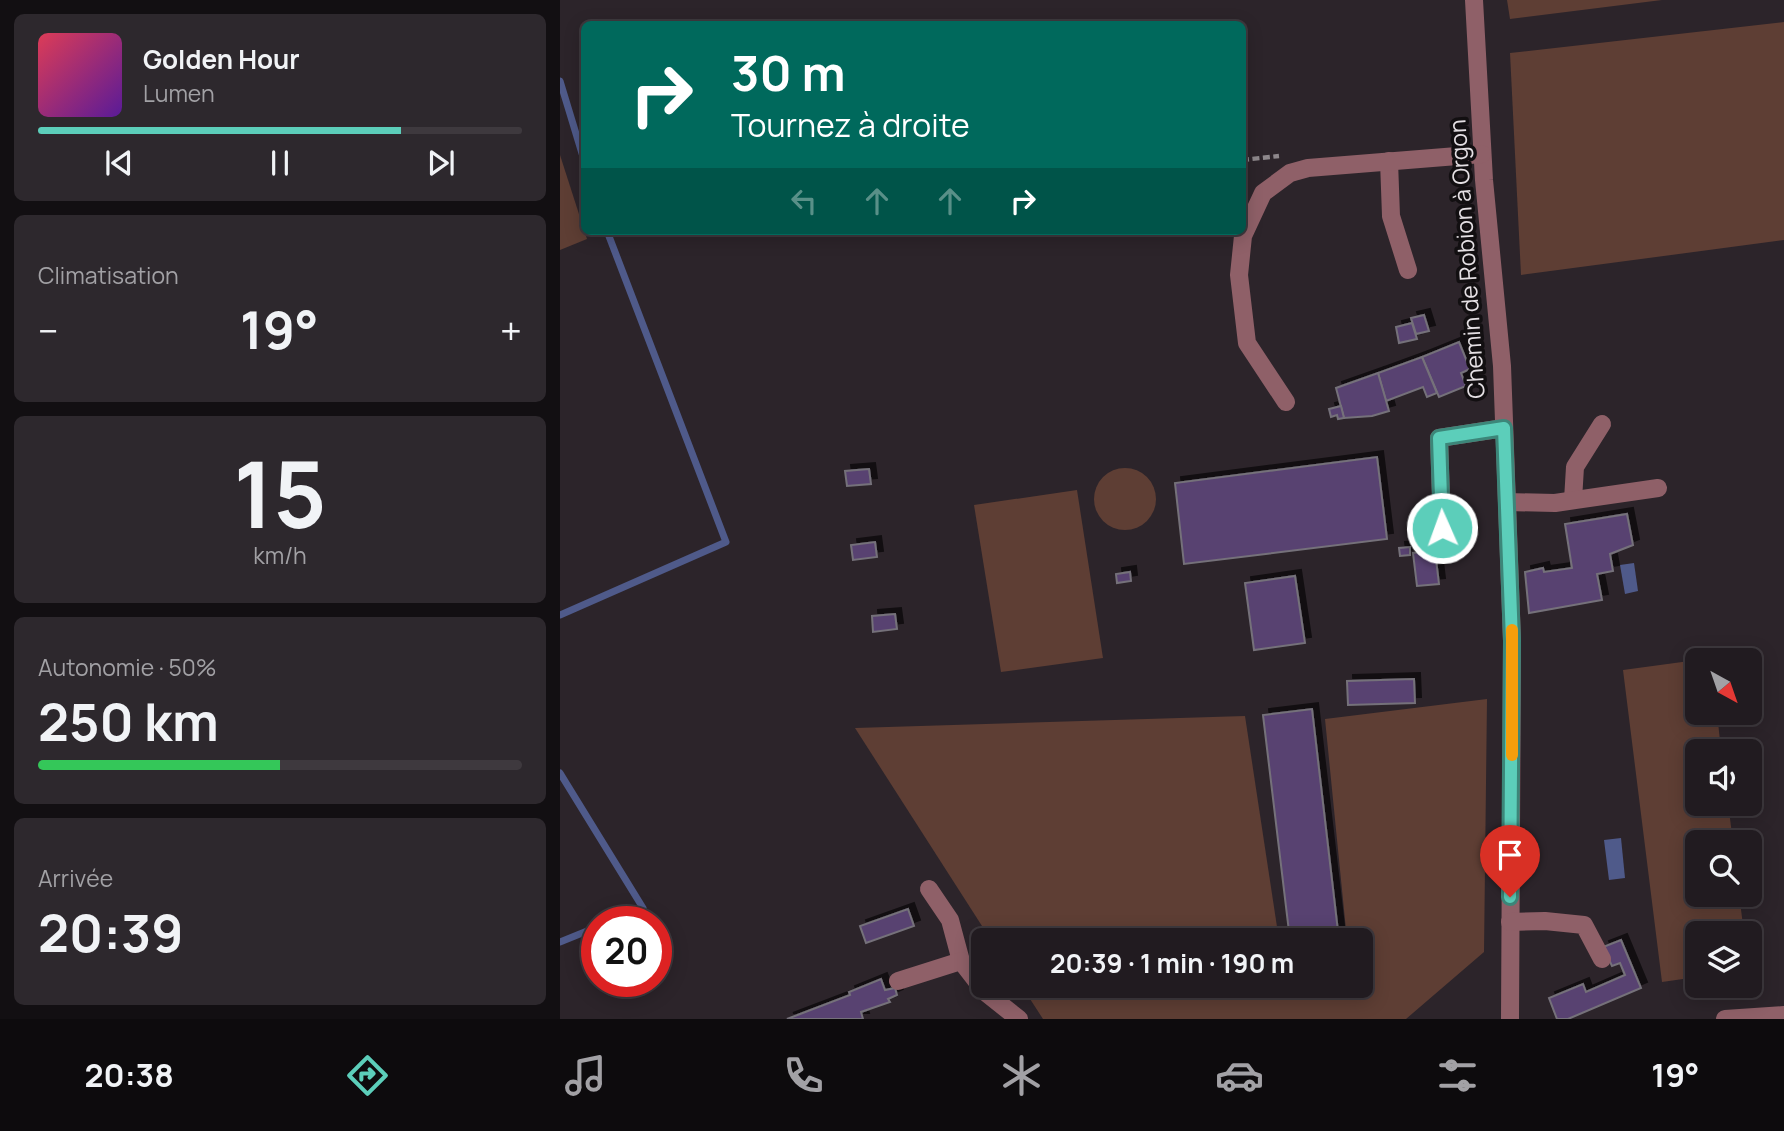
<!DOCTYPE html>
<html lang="fr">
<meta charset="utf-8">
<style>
:root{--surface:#211b20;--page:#2d282d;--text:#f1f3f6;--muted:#a2a1a5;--line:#3e393e;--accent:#5cceba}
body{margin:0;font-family:Manrope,sans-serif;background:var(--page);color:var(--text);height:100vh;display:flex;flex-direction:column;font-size:26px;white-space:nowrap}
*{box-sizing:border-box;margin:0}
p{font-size:23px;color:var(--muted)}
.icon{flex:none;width:38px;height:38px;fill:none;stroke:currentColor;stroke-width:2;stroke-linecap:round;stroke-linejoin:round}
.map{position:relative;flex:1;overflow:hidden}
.side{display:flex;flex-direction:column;gap:14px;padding:14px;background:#120f12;width:560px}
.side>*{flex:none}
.hud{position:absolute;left:21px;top:21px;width:665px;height:214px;border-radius:10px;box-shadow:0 4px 18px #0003,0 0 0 2px var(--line);background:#00695c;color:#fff;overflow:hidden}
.needle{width:46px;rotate:140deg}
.buttons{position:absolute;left:1125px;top:648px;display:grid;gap:14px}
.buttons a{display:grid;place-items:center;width:77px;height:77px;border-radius:10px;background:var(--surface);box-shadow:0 4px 18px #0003,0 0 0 2px var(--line);font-size:35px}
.speed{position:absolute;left:21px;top:906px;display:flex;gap:14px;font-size:35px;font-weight:700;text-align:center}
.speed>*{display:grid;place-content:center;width:91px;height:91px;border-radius:50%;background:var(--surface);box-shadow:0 4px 18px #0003,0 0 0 2px var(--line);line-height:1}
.speed .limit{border:10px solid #d22;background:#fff;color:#111}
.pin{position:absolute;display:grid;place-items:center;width:60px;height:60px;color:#fff;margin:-72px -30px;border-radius:50% 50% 50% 0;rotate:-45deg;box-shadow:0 0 7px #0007}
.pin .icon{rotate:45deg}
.me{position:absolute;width:77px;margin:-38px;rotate:358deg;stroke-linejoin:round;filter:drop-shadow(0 0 5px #0008)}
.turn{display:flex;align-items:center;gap:24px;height:147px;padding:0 35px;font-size:32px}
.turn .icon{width:91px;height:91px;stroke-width:2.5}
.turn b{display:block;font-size:49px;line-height:60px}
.lanes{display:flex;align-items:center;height:66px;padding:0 35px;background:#0003;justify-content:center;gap:35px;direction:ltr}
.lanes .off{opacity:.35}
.big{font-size:52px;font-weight:700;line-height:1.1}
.side .widget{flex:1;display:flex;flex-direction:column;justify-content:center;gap:10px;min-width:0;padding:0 24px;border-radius:10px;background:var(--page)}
.side .dial{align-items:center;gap:0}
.dial b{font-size:91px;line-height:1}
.song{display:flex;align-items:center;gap:21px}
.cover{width:84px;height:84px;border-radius:10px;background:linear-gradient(135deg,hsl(350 70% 55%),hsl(270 70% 35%))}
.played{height:7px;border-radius:4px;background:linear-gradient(90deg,var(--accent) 75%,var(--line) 75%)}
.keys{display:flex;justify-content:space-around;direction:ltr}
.heat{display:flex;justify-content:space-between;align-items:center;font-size:38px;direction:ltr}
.charge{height:10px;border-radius:5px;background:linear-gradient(90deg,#34c759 50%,var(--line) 0)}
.trip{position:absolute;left:411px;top:928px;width:402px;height:70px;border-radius:10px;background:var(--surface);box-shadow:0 4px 18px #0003,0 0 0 2px var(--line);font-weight:700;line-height:70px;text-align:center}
.tabs{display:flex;height:112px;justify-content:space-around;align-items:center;background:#0d0b0d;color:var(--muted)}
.tabs .icon{width:49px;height:49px}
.tabs .on{color:var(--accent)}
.tabs b{font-size:32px;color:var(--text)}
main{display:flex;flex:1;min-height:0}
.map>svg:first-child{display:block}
.green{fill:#5e3e34}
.water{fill:#4f5a8a}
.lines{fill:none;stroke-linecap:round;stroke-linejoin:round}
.stream{stroke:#4f5a8a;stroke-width:7}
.building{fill:#584371;stroke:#75717a;stroke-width:2;filter:url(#shadow)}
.path{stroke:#8d878b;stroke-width:4.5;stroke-dasharray:7 3.5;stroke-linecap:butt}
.minor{stroke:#8f6068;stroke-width:18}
.route-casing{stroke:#3c8679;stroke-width:18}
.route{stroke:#5cceba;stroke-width:12}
.slow{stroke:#f59e0b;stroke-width:12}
.labels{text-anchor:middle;stroke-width:7;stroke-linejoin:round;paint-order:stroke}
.street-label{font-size:23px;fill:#e5e0e4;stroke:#120f11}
</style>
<main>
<section class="side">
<div class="widget">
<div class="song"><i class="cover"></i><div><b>Golden Hour</b><p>Lumen</p></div></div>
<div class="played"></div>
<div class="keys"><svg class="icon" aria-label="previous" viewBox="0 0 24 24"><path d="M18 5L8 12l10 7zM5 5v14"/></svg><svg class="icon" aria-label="pause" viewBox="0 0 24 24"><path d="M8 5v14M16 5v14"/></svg><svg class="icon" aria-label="next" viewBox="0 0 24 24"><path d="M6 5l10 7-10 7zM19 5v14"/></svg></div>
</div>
<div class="widget"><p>Climatisation</p>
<div class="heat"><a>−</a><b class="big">19°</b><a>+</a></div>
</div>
<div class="widget dial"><b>15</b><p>km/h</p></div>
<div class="widget"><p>Autonomie · 50%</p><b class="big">250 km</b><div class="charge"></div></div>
<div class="widget"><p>Arrivée</p><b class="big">20:39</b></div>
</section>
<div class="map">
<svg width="1224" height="1019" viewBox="0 0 1224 1019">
<defs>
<filter id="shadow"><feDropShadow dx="6" dy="-6" stdDeviation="0" flood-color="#0009"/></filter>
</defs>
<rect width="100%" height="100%" fill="#2c242a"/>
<g class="green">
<polygon points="947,0 1102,0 950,19"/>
<polygon points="1224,22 1224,240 961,275 950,53"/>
<polygon points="0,155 27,239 0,250"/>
<circle cx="565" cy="499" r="31"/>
<polygon points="517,490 543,658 441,672 414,505"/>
<polygon points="1137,660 1138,712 1157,712 1161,751 1138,751 1138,803 1168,803 1173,842 1138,842 1138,894 1179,894 1184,933 1138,933 1137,977 1102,982 1063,670"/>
<polygon points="927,699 924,952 846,1019 483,1019 461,985 726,985 728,996 792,992 792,985 802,985 802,940 787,940 765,719"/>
<polygon points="685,716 719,940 431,940 295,728"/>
</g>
<g class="water">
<polygon points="1074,563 1078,591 1065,594 1060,565"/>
<polygon points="1061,838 1065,878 1049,880 1044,840"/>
</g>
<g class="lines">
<g class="stream">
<polyline points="0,81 24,160"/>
<polyline points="0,615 166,542 47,231"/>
<polyline points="0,773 83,908 48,922"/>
<polyline points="0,942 37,927"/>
</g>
</g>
<g class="building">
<polygon points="864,315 869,331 856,334 851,318"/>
<polygon points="852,323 857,339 839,343 836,327"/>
<polygon points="899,342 910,369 901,373 906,386 879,397 862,357"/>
<polygon points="862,357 877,393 867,397 863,387 826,401 818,373"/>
<polygon points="818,373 829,411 812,416 784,418 776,388"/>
<polygon points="781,406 784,418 778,419 777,415 771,417 769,409"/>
<polygon points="817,457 827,539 624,564 615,483"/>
<polygon points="309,469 311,484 287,486 285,471"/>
<polygon points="1067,514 1073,545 1050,554 1053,571 1037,574 1042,600 969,613 965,572 983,568 984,572 1012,568 1005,524"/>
<polygon points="315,542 317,557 293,560 291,545"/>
<polygon points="850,547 850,555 840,556 839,548"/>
<polygon points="875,551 879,584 857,586 853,553"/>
<polygon points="570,572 571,581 557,583 556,574"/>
<polygon points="735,576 745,643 694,650 685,583"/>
<polygon points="335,614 337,629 313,632 312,616"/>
<polygon points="854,679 855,703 788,705 787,681"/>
<polygon points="752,709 779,940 730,940 703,715"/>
<polygon points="348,909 354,926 306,943 300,926"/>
<polygon points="1061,940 1081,988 1008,1019 997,1019 989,998 1023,984 1026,992 1065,975 1060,963 1052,966 1043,947"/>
<polygon points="321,979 325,990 335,988 337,995 328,999 330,1002 301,1012 303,1019 227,1019 290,995 289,992"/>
</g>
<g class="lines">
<polyline class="path" points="682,160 719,156"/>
<g class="minor">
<polyline points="914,0 924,180 942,366 952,641 950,1019"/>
<polyline points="829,161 831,216 848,270"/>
<polyline points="726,402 687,343 679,275 683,236 703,193 730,173 748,168 922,154"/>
<polyline points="1013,500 1015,467 1042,424"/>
<polyline points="947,502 995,503 1098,488"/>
<polyline points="882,528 879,438 944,428"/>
<polyline points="369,889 390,920 401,961"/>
<polyline points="950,922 985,921 1024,925 1042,959"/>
<polyline points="338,981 401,961 425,992 459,1019"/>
<polyline points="1165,1019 1224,1015"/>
</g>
</g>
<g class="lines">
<g class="route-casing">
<polyline id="route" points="882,528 879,438 944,428 952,641 950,897"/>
</g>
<use href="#route" class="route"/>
<polyline class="slow" points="952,755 952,630"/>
</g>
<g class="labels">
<g class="street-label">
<text transform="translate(907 259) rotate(-94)" y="8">Chemin de Robion à Orgon</text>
</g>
</g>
</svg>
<div class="buttons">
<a><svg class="needle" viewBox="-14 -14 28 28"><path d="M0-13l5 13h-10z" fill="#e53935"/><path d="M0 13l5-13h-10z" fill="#a2a1a5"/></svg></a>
<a><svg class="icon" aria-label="sound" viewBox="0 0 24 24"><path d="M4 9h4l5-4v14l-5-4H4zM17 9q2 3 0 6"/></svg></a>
<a><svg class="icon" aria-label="search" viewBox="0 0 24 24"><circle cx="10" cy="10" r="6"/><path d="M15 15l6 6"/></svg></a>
<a><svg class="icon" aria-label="layers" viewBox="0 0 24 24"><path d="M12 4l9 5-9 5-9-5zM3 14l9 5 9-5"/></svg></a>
</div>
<div class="speed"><div class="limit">20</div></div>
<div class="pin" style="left:950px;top:897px;background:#d93025"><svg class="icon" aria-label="arrive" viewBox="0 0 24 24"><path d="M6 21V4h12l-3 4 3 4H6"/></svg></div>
<svg class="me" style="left:882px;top:528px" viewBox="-20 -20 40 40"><circle r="17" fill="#5cceba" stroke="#fff" stroke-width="3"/><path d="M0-11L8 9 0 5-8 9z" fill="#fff"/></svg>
<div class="trip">20:39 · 1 min · 190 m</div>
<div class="hud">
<div class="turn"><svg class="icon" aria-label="right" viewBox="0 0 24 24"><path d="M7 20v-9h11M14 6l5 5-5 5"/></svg><div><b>30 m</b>Tournez à droite</div></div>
<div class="lanes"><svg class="icon off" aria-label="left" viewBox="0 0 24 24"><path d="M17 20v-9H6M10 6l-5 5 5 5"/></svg><svg class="icon off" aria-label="ahead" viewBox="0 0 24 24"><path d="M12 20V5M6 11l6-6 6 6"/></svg><svg class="icon off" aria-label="ahead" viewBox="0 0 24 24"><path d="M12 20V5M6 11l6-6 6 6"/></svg><svg class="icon" aria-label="right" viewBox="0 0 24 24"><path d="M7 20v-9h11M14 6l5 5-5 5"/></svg></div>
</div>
</div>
</main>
<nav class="tabs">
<b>20:38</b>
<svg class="icon on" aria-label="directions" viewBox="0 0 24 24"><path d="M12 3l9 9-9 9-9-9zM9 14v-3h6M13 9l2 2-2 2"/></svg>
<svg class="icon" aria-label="music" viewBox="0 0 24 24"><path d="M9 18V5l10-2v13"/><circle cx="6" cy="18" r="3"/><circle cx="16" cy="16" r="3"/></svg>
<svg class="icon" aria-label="phone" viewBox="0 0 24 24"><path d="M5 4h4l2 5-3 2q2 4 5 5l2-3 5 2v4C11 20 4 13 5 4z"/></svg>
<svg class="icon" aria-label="climate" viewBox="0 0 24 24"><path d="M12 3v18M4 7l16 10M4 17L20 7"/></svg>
<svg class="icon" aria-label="car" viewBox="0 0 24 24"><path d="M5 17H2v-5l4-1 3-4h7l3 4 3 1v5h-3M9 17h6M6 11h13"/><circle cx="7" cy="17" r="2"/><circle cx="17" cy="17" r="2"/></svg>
<svg class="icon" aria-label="filters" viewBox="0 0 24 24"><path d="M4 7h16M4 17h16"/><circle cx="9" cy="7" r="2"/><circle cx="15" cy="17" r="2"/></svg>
<b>19°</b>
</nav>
